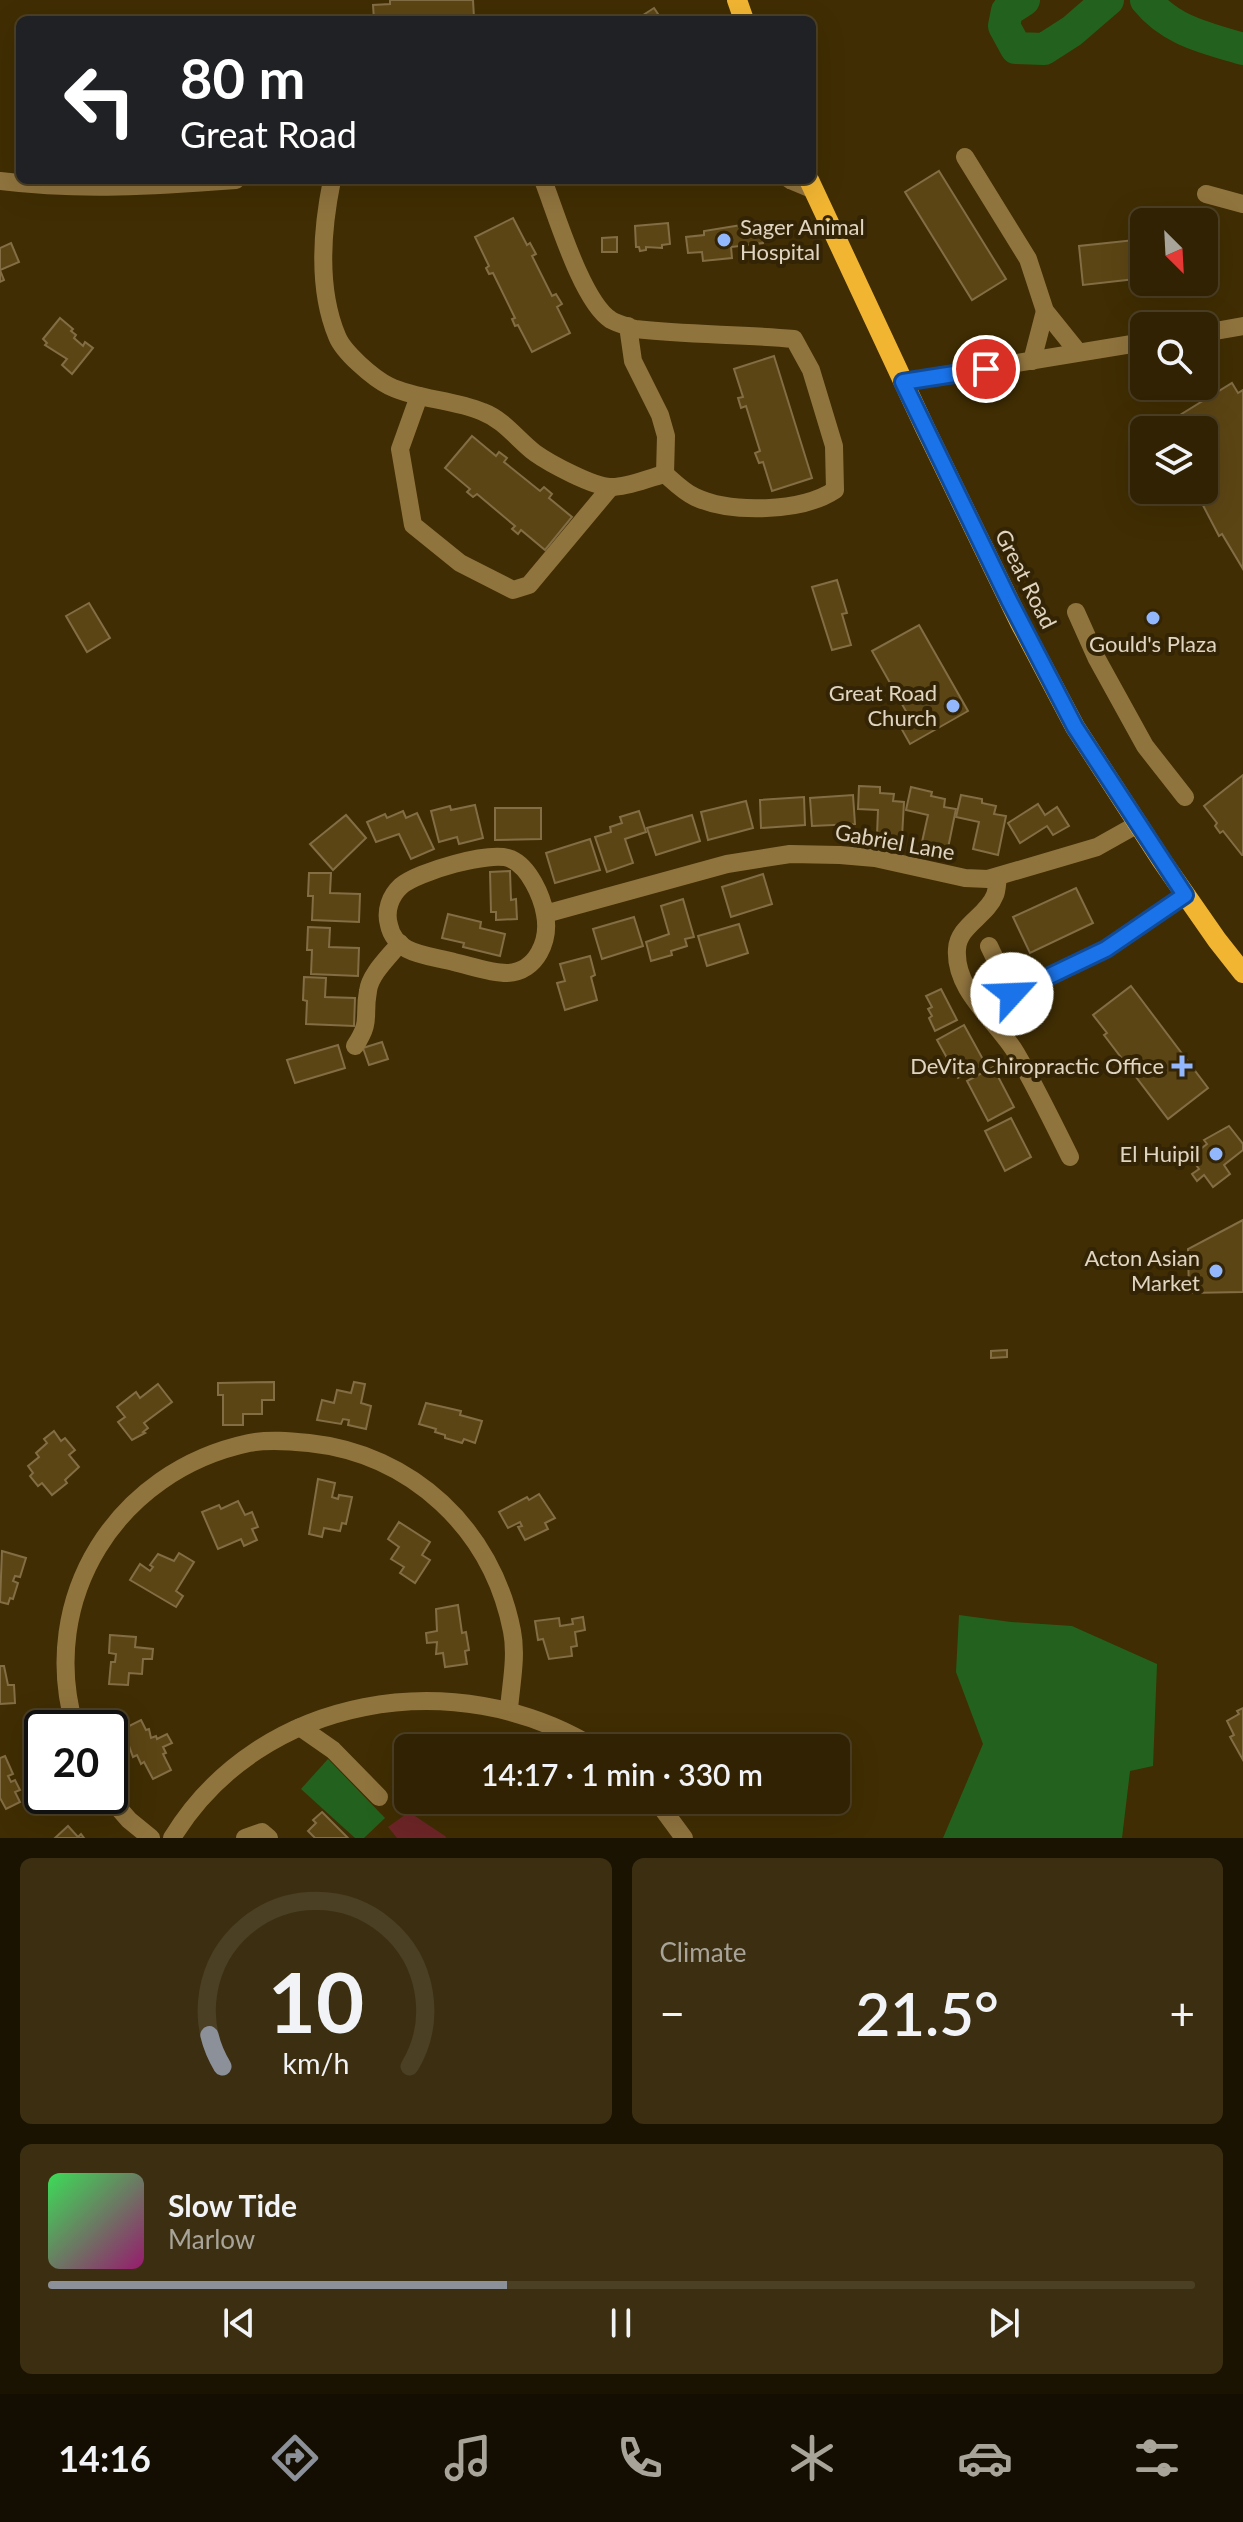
<!DOCTYPE html>
<meta charset="utf-8">
<style>
:root{--surface:#302202;--page:#3c2f11;--text:#f1f3f6;--muted:#a8a499;--line:#4b3f24;--accent:#8c9099}
body{margin:0;font-family:Lato,sans-serif;background:var(--page);color:var(--text);height:100vh;display:flex;flex-direction:column;font-size:30px;white-space:nowrap}
*{box-sizing:border-box;margin:0}
p{font-size:26px;color:var(--muted)}
.icon{flex:none;width:44px;height:44px;fill:none;stroke:currentColor;stroke-width:2;stroke-linecap:round;stroke-linejoin:round}
.map{position:relative;height:1838px;overflow:hidden}
.details{display:flex;flex-direction:column;gap:20px;padding:20px;background:#1a1301;flex:1}
.details>*{flex:none}
.hud{position:absolute;left:16px;top:16px;width:800px;height:168px;border-radius:12px;box-shadow:0 8px 32px #0002,0 0 0 2px var(--line);background:#202124;color:#fff;overflow:hidden}
.needle{width:52px;rotate:156deg}
.controls{position:absolute;left:1130px;top:208px;display:grid;gap:16px}
.controls a{display:grid;place-items:center;width:88px;height:88px;border-radius:12px;background:var(--surface);box-shadow:0 8px 32px #0002,0 0 0 2px var(--line);font-size:40px}
.speed{position:absolute;left:24px;top:1710px;display:flex;gap:16px;font-size:40px;font-weight:700;text-align:center}
.speed>*{display:grid;place-content:center;width:104px;height:104px;border-radius:50%;background:var(--surface);box-shadow:0 8px 32px #0002,0 0 0 2px var(--line);line-height:1}
.speed .limit{border:4px solid #111;border-radius:12px;background:#fff;color:#111}
.pin{position:absolute;display:grid;place-items:center;width:68px;height:68px;color:#fff;margin:-34px;border:4px solid #fff;border-radius:50%;box-shadow:0 2px 8px #0007}
.me{position:absolute;width:88px;margin:-44px;rotate:65deg;stroke-linejoin:round;filter:drop-shadow(0 0 6px #0008)}
.turn{display:flex;align-items:center;gap:28px;height:168px;padding:0 32px;font-size:36px}
.turn .icon{width:104px;height:104px;stroke-width:2.5}
.turn b{display:block;font-size:56px;line-height:68px}
.big{font-size:60px;font-weight:600;line-height:1.1}
.details .widget{flex:1;display:flex;flex-direction:column;justify-content:center;gap:12px;min-width:0;padding:0 28px;border-radius:12px;background:var(--page)}
.details .dial{align-items:center;gap:0}
.dial svg{height:208px;overflow:visible;fill:none;stroke:var(--line);stroke-width:7;stroke-linecap:round;text-anchor:middle}
.dial text{fill:var(--text);stroke:none}
.song{display:flex;align-items:center;gap:24px}
.cover{width:96px;height:96px;border-radius:12px;background:linear-gradient(135deg,hsl(130 70% 55%),hsl(320 70% 35%))}
.played{height:8px;border-radius:4px;background:linear-gradient(90deg,var(--accent) 40%,var(--line) 40%)}
.keys{display:flex;justify-content:space-around;direction:ltr}
.heat{display:flex;justify-content:space-between;align-items:center;font-size:44px;direction:ltr}
.details .tiles{flex:1;display:grid;gap:20px;grid-template-columns:1fr 1fr}
.widget:last-child{grid-column:span 2}
.trip{position:absolute;left:394px;top:1734px;width:456px;height:80px;border-radius:12px;background:var(--surface);box-shadow:0 8px 32px #0002,0 0 0 2px var(--line);font-weight:600;line-height:80px;text-align:center}
.tab-bar{display:flex;height:128px;justify-content:space-around;align-items:center;background:#130e01;color:var(--muted)}
.tab-bar .icon{width:56px;height:56px}
.tab-bar .selected{color:var(--accent)}
.tab-bar b{font-size:36px;color:var(--text)}
.map>svg:first-child{display:block}
.green{fill:#6e2527}
.water{fill:#23621e}
.lines{fill:none;stroke-linecap:round;stroke-linejoin:round}
.river{stroke:#23621e;stroke-width:32}
.building{fill:#5c4514;stroke:#826d45;stroke-width:2}
.minor{stroke:#90743e;stroke-width:18}
.major{stroke:#f1b532;stroke-width:20}
.route-casing{stroke:#114b97;stroke-width:20}
.route{stroke:#1a73e8;stroke-width:14}
.poi-dot{fill:#92b7fd;stroke:#332406;stroke-width:3}
.labels{text-anchor:middle;stroke-width:8;stroke-linejoin:round;paint-order:stroke}
.poi-label{font-size:22px;fill:#e0d5c0;stroke:#332406;text-anchor:end}
.street-label{font-size:22px;fill:#e0d5c0;stroke:#332406}
</style>
<div class="map">
<svg width="1243" height="1838" viewBox="0 0 1243 1838">
<rect width="100%" height="100%" fill="#402d03"/>
<polygon class="green" points="409,1812 445,1836 446,1838 397,1838 388,1827"/>
<g class="water">
<polygon points="959,1615 1011,1622 1072,1626 1157,1664 1153,1766 1130,1771 1122,1838 943,1838 983,1744 956,1672"/>
<polygon points="328,1759 385,1818 364,1838 355,1838 301,1789"/>
</g>
<g class="lines">
<g class="river">
<polyline points="1024,0 1007,11 1004,26 1016,48 1044,49 1072,31 1108,0"/>
<path d="M1146,0C1171,31 1206,38 1243,49"/>
</g>
</g>
<g class="building">
<polygon points="390,0 473,0 474,18 374,20 373,5 390,4"/>
<polygon points="654,8 662,20 642,20 640,17"/>
<polygon points="939,171 1006,279 972,300 905,192"/>
<polygon points="513,218 527,245 530,243 536,254 532,256 552,296 556,294 562,304 557,307 570,333 532,352 518,325 515,326 512,319 515,318 493,273 489,274 486,268 489,266 475,237"/>
<polygon points="760,222 763,243 731,247 732,258 703,261 702,252 688,253 686,237 704,235 704,231"/>
<polygon points="668,223 670,244 662,245 662,248 646,247 646,250 640,251 639,247 636,247 635,226"/>
<polygon points="1204,233 1210,271 1204,272"/>
<polygon points="617,237 617,252 602,252 602,238"/>
<polygon points="1144,239 1144,278 1083,285 1079,246"/>
<polygon points="11,243 19,262 0,270 4,280 0,282 0,248"/>
<polygon points="60,318 73,329 71,331 76,335 74,338 83,346 85,342 93,348 72,374 62,365 67,359 45,345 47,343 43,339"/>
<polygon points="774,356 812,478 772,491 763,462 759,463 755,453 760,451 746,406 741,408 738,398 743,397 734,369"/>
<polygon points="1232,383 1238,393 1243,390 1243,569 1222,534 1219,536 1195,490 1204,490 1204,430 1164,430 1162,426"/>
<polygon points="472,436 496,456 499,452 507,458 504,462 540,491 544,487 552,494 549,498 572,517 545,550 521,530 518,534 512,529 515,526 477,494 473,497 467,492 470,489 445,468"/>
<polygon points="837,580 847,613 842,614 851,645 832,650 812,587"/>
<polygon points="89,603 110,638 87,652 66,616"/>
<polygon points="919,625 968,711 910,744 896,719 907,713 872,651"/>
<polygon points="1243,775 1243,855 1242,855 1223,831 1220,833 1215,826 1217,823 1204,806"/>
<polygon points="859,786 880,787 880,793 894,794 893,801 904,802 902,837 877,835 878,810 858,809"/>
<polygon points="911,787 932,792 931,796 945,799 944,807 956,809 948,848 922,842 928,815 906,810"/>
<polygon points="853,795 855,824 812,826 810,798"/>
<polygon points="961,795 982,799 982,803 996,806 994,814 1006,816 998,855 973,849 979,822 956,817"/>
<polygon points="804,797 805,825 761,828 760,800"/>
<polygon points="746,801 753,828 708,840 701,812"/>
<polygon points="1038,804 1045,815 1057,807 1069,826 1053,835 1047,826 1020,843 1008,823"/>
<polygon points="475,805 483,838 459,844 457,837 439,842 431,811 450,806 451,810"/>
<polygon points="495,808 541,808 541,839 495,840"/>
<polygon points="403,811 406,818 417,813 434,849 411,859 399,834 376,842 367,822 385,814 387,818"/>
<polygon points="639,811 646,832 625,839 633,863 607,872 595,837 611,832 610,827 622,823 620,817"/>
<polygon points="346,815 366,838 333,870 310,844"/>
<polygon points="692,815 700,841 656,855 647,828"/>
<polygon points="590,839 600,870 555,883 546,853"/>
<polygon points="510,871 511,900 516,899 517,919 496,920 496,912 491,912 490,872"/>
<polygon points="309,873 331,873 330,893 360,894 359,922 312,920 313,896 308,896"/>
<polygon points="763,874 772,904 731,917 722,887"/>
<polygon points="1076,888 1093,923 1030,953 1013,917"/>
<polygon points="683,899 694,937 685,939 687,946 671,951 672,955 651,961 646,942 669,934 661,906"/>
<polygon points="448,914 481,922 480,928 505,934 500,956 463,947 464,943 442,938"/>
<polygon points="634,917 643,946 602,959 593,929"/>
<polygon points="739,924 748,953 707,966 698,936"/>
<polygon points="308,927 330,928 329,947 359,948 358,976 311,974 312,950 307,950"/>
<polygon points="590,956 595,975 591,977 597,1000 565,1010 557,983 565,981 560,964"/>
<polygon points="304,977 326,978 325,997 355,998 354,1026 306,1024 307,1001 303,1000"/>
<polygon points="1131,986 1208,1088 1168,1119 1104,1035 1107,1033 1093,1015"/>
<polygon points="941,989 957,1020 935,1031 929,1018 932,1016 928,1009 932,1007 926,996"/>
<polygon points="964,1025 985,1063 958,1078 937,1040"/>
<polygon points="382,1042 388,1059 369,1065 363,1048"/>
<polygon points="338,1045 345,1068 295,1083 287,1060"/>
<polygon points="993,1067 1014,1107 988,1121 967,1081"/>
<polygon points="1011,1118 1031,1157 1005,1171 985,1131"/>
<polygon points="1229,1126 1243,1144 1243,1150 1224,1165 1230,1174 1213,1187 1204,1175 1197,1181 1192,1174 1199,1169 1190,1157 1207,1144 1204,1140"/>
<polygon points="1243,1220 1243,1292 1189,1293 1188,1249"/>
<polygon points="1007,1350 1007,1357 991,1358 991,1351"/>
<polygon points="274,1382 274,1400 262,1400 262,1414 243,1414 243,1425 223,1425 223,1395 218,1395 218,1383"/>
<polygon points="354,1382 365,1384 361,1403 371,1406 366,1429 348,1425 349,1420 343,1419 341,1424 317,1420 322,1400 334,1403 337,1390 351,1393"/>
<polygon points="158,1384 172,1402 144,1423 148,1428 143,1432 145,1433 132,1440 118,1422 125,1417 117,1407 136,1392 140,1398"/>
<polygon points="426,1403 461,1411 460,1415 482,1421 475,1443 464,1439 462,1443 445,1438 445,1435 435,1432 436,1429 419,1424"/>
<polygon points="54,1431 61,1441 65,1438 75,1450 69,1455 79,1467 65,1480 67,1483 52,1495 42,1483 38,1486 30,1476 33,1473 28,1466 39,1457 36,1453 47,1443 44,1439"/>
<polygon points="318,1479 335,1483 332,1497 338,1499 339,1495 352,1497 346,1524 342,1523 340,1531 324,1528 322,1537 309,1534"/>
<polygon points="539,1494 555,1518 545,1523 548,1529 525,1540 518,1527 522,1526 520,1522 508,1528 499,1512 527,1497 529,1500"/>
<polygon points="238,1501 245,1515 252,1512 258,1527 252,1529 257,1540 244,1546 241,1539 218,1549 202,1512 219,1505 221,1509"/>
<polygon points="399,1522 430,1542 422,1555 430,1560 415,1583 400,1573 404,1567 391,1559 399,1547 388,1539"/>
<polygon points="2,1551 26,1558 20,1577 15,1576 13,1581 18,1583 13,1599 10,1598 8,1604 0,1602"/>
<polygon points="179,1553 194,1562 176,1591 183,1596 176,1607 130,1580 140,1564 150,1571 153,1567 150,1565 158,1554 174,1561"/>
<polygon points="458,1605 462,1633 466,1632 469,1650 465,1651 467,1664 445,1667 443,1653 436,1654 437,1642 427,1643 426,1633 437,1631 436,1609"/>
<polygon points="583,1617 585,1630 575,1632 577,1646 571,1647 572,1656 549,1659 543,1639 538,1640 535,1621 559,1618 560,1626 573,1624 572,1619"/>
<polygon points="110,1635 136,1637 135,1647 153,1649 152,1659 143,1659 142,1674 129,1673 128,1685 109,1684 111,1662 115,1662 116,1654 109,1653"/>
<polygon points="0,1666 4,1666 8,1685 14,1685 15,1703 0,1704"/>
<polygon points="1243,1708 1243,1760 1230,1737 1234,1735 1227,1721 1239,1714 1237,1711"/>
<polygon points="141,1720 146,1730 149,1729 151,1738 156,1736 157,1739 167,1734 172,1743 163,1747 166,1753 163,1754 171,1770 153,1779 144,1762 141,1764 137,1755 133,1757 123,1729"/>
<polygon points="5,1756 13,1774 8,1776 11,1782 15,1780 20,1790 15,1792 20,1802 6,1809 0,1798 0,1758"/>
<polygon points="322,1812 348,1838 315,1838 308,1831 316,1823 313,1820"/>
<polygon points="68,1826 78,1837 81,1834 84,1838 55,1838"/>
</g>
<g class="lines">
<g class="minor">
<polyline points="965,157 1028,259 1045,311 1078,352"/>
<path d="M332,180C322,229 317,288 337,336C343,352 373,378 389,386C418,400 453,399 483,412C504,420 517,439 535,453C549,463 595,488 612,487C629,487 648,478 665,474"/>
<path d="M543,180C556,213 582,302 611,320C618,324 627,326 635,329C688,335 741,334 794,339L811,370L834,446L835,490C802,512 731,514 695,497C684,492 674,482 665,474L666,436L660,415L633,361L628,326"/>
<polyline points="790,180 814,190"/>
<path d="M0,181C79,191 157,186 236,180"/>
<polyline points="1206,194 1243,204"/>
<polyline points="1204,333 1243,326"/>
<polyline points="1032,361 1045,311"/>
<polyline points="903,382 1144,342"/>
<polyline points="419,396 400,449 413,525 460,563 513,590 529,585 610,488"/>
<polyline points="1076,612 1097,659 1145,746 1185,797"/>
<path d="M998,877C997,883 997,890 995,895C987,916 958,926 957,949C954,991 997,1021 1016,1053C1036,1087 1053,1123 1070,1157"/>
<path d="M545,914C550,940 537,972 507,973C490,973 471,966 454,962C439,958 420,956 407,949C398,944 391,935 389,925C385,911 390,896 401,886C417,872 491,850 511,859C529,867 542,896 545,914L727,864L790,854L840,855L875,858L965,878L988,879L1097,847L1138,824"/>
<polyline points="989,946 1012,994 1106,949 1185,895"/>
<path d="M355,1046C372,1020 363,1017 368,991C370,974 389,957 400,943"/>
<polyline points="300,1727 333,1750 379,1797"/>
<path d="M75,1728C37,1598 117,1471 249,1443C268,1439 290,1441 309,1443C412,1454 492,1529 512,1631C517,1656 511,1684 509,1709"/>
<polyline points="108,1796 129,1820 151,1838"/>
<polyline points="656,1800 684,1838"/>
<path d="M172,1838C260,1694 456,1663 595,1748"/>
<polyline points="245,1838 262,1832 269,1838"/>
</g>
<g class="major">
<polyline points="737,0 744,20"/>
<polyline points="809,180 925,428 1020,623 1075,727 1162,861 1217,940 1243,973"/>
</g>
</g>
<g class="lines">
<g class="route-casing">
<polyline id="route" points="986,369 903,382 1009,600 1075,727 1185,895 1106,949 1012,994"/>
</g>
<use href="#route" class="route"/>
</g>
<g class="poi-dot">
<circle cx="724" cy="240" r="8"/>
<circle cx="1153" cy="618" r="8"/>
<circle cx="953" cy="706" r="8"/>
<path d="M1178 1054h8v8h8v8h-8v8h-8v-8h-8v-8h8z"/>
<circle cx="1216" cy="1154" r="8"/>
<circle cx="1216" cy="1271" r="8"/>
</g>
<g class="labels">
<g class="poi-label">
<text x="740" y="235" text-anchor="start">Sager Animal<tspan x="740" dy="25">Hospital</tspan></text>
<text x="1153" y="652" text-anchor="middle">Gould's Plaza</text>
<text x="937" y="701">Great Road<tspan x="937" dy="25">Church</tspan></text>
<text x="1164" y="1074">DeVita Chiropractic Office</text>
<text x="1200" y="1162">El Huipil</text>
<text x="1200" y="1266">Acton Asian<tspan x="1200" dy="25">Market</tspan></text>
</g>
<g class="street-label">
<text transform="translate(1026 579) rotate(63)" y="8">Great Road</text>
<text transform="translate(895 842) rotate(10)" y="8">Gabriel Lane</text>
</g>
</g>
</svg>
<div class="controls">
<a><svg class="needle" viewBox="-14 -14 28 28"><path d="M0-13l5 13h-10z" fill="#e53935"/><path d="M0 13l5-13h-10z" fill="#a8a499"/></svg></a>
<a><svg class="icon" aria-label="search" viewBox="0 0 24 24"><circle cx="10" cy="10" r="6"/><path d="M15 15l6 6"/></svg></a>
<a><svg class="icon" aria-label="layers" viewBox="0 0 24 24"><path d="M12 4l9 5-9 5-9-5zM3 14l9 5 9-5"/></svg></a>
</div>
<div class="speed"><div class="limit">20</div></div>
<div class="pin" style="left:986px;top:369px;background:#d93025"><svg class="icon" aria-label="arrive" viewBox="0 0 24 24"><path d="M6 21V4h12l-3 4 3 4H6"/></svg></div>
<svg class="me" style="left:1012px;top:994px" viewBox="-20 -20 40 40"><circle r="19" fill="#fff"/><path d="M0-13L10 11 0 6-10 11z" fill="#1a73e8"/></svg>
<div class="trip">14:17 · 1 min · 330 m</div>
<div class="hud">
<div class="turn"><svg class="icon" aria-label="left" viewBox="0 0 24 24"><path d="M17 20v-9H6M10 6l-5 5 5 5"/></svg><div><b>80 m</b>Great Road</div></div>
</div>
</div>
<section class="details">
<div class="tiles">
<div class="widget dial"><svg viewBox="0 0 100 80">
<path d="M14 69A42 42 0 1 1 86 69"/>
<path d="M14 69A42 42 0 0 1 9 57" stroke="#8c9099"/>
<text x="50" y="56" font-size="32" font-weight="700">10</text>
<text x="50" y="72" font-size="11">km/h</text>
</svg></div>
<div class="widget"><p>Climate</p>
<div class="heat"><a>−</a><b class="big">21.5°</b><a>+</a></div>
</div>
<div class="widget">
<div class="song"><i class="cover"></i><div><b>Slow Tide</b><p>Marlow</p></div></div>
<div class="played"></div>
<div class="keys"><svg class="icon" aria-label="previous" viewBox="0 0 24 24"><path d="M18 5L8 12l10 7zM5 5v14"/></svg><svg class="icon" aria-label="pause" viewBox="0 0 24 24"><path d="M8 5v14M16 5v14"/></svg><svg class="icon" aria-label="next" viewBox="0 0 24 24"><path d="M6 5l10 7-10 7zM19 5v14"/></svg></div>
</div>
</div>
</section>
<nav class="tab-bar">
<b>14:16</b>
<svg class="icon selected" aria-label="directions" viewBox="0 0 24 24"><path d="M12 3l9 9-9 9-9-9zM9 14v-3h6M13 9l2 2-2 2"/></svg>
<svg class="icon" aria-label="music" viewBox="0 0 24 24"><path d="M9 18V5l10-2v13"/><circle cx="6" cy="18" r="3"/><circle cx="16" cy="16" r="3"/></svg>
<svg class="icon" aria-label="phone" viewBox="0 0 24 24"><path d="M5 4h4l2 5-3 2q2 4 5 5l2-3 5 2v4C11 20 4 13 5 4z"/></svg>
<svg class="icon" aria-label="climate" viewBox="0 0 24 24"><path d="M12 3v18M4 7l16 10M4 17L20 7"/></svg>
<svg class="icon" aria-label="car" viewBox="0 0 24 24"><path d="M5 17H2v-5l4-1 3-4h7l3 4 3 1v5h-3M9 17h6M6 11h13"/><circle cx="7" cy="17" r="2"/><circle cx="17" cy="17" r="2"/></svg>
<svg class="icon" aria-label="filters" viewBox="0 0 24 24"><path d="M4 7h16M4 17h16"/><circle cx="9" cy="7" r="2"/><circle cx="15" cy="17" r="2"/></svg>
</nav>
